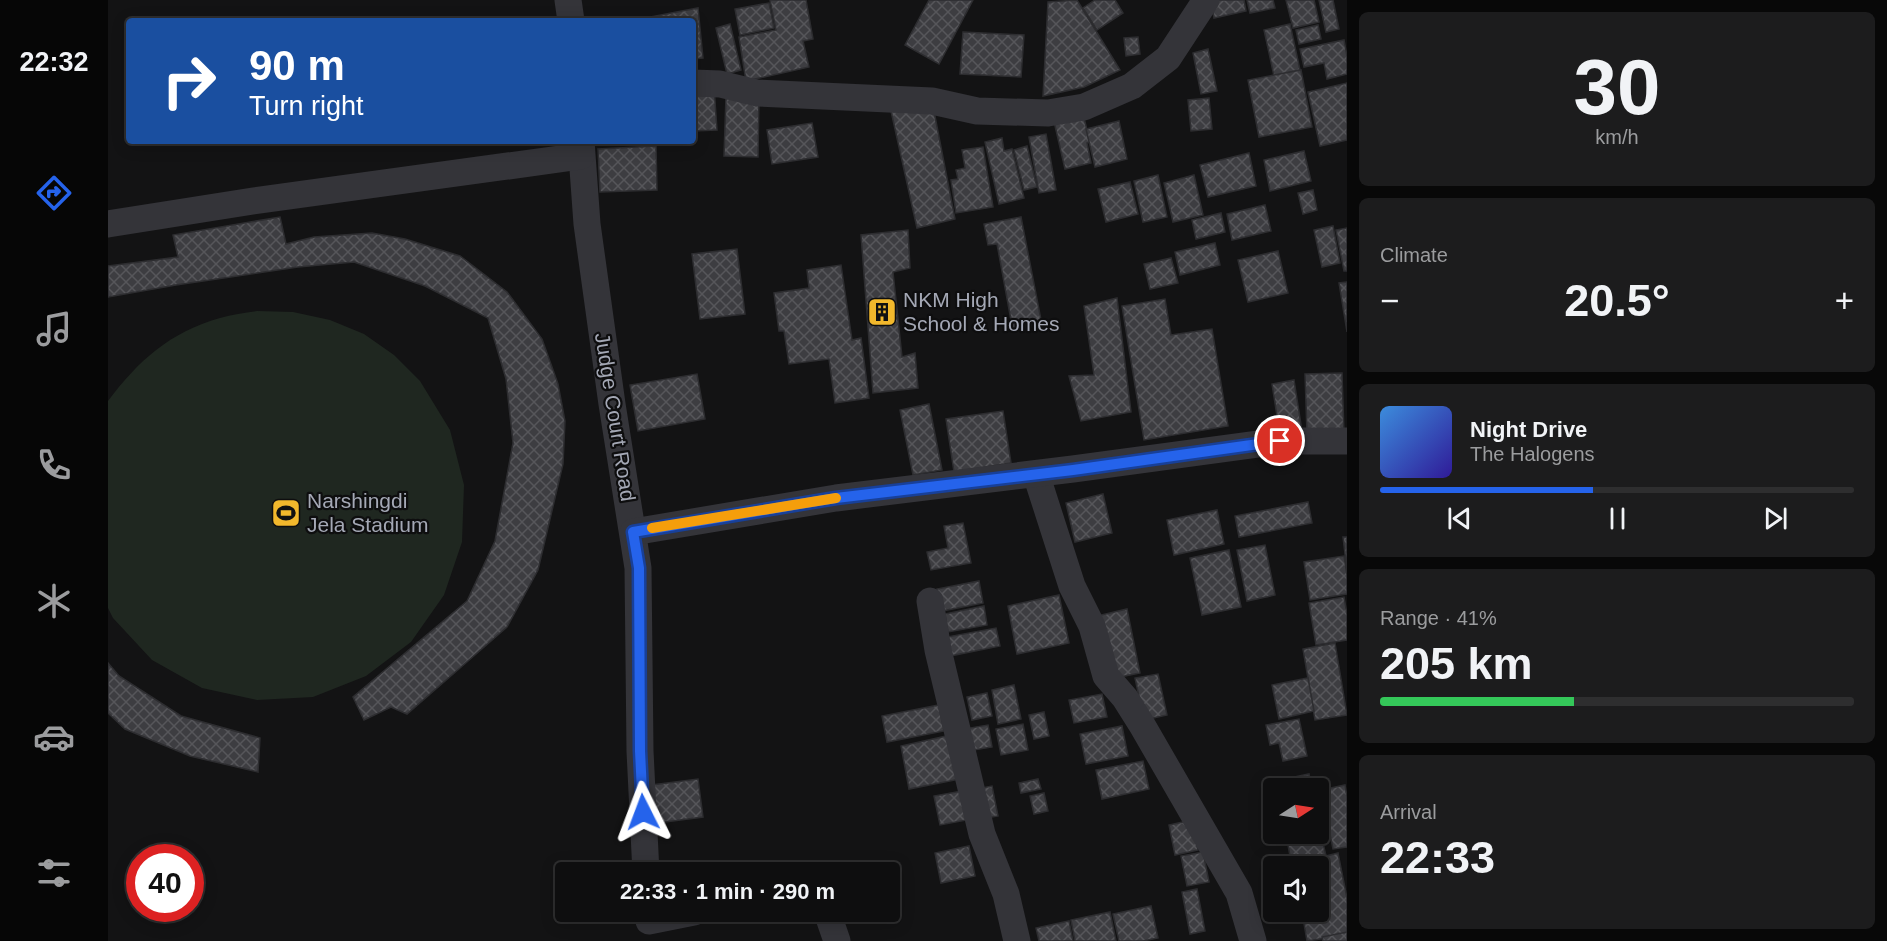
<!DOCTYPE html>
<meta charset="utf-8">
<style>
:root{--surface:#0e0e0f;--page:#1c1c1d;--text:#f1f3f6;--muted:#9b9c9e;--line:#2e2e2f;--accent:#2563eb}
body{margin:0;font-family:Arial,sans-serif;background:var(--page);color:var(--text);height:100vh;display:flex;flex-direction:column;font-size:22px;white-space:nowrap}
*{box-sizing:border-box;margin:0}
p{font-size:20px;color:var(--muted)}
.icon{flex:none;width:33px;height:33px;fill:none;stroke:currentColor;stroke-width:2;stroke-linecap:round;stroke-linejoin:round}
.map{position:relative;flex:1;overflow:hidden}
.sheet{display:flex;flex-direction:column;gap:12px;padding:12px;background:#080808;width:540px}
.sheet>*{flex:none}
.guide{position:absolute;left:18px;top:18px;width:570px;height:126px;border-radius:6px;box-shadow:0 3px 15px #0003,0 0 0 2px var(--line);background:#1a4fa0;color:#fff;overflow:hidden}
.needle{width:39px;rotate:78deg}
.controls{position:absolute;left:1155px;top:778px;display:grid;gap:12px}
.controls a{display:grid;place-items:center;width:66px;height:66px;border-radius:6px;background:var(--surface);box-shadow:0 3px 15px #0003,0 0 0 2px var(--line);font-size:30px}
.speed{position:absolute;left:18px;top:844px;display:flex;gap:12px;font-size:30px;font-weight:700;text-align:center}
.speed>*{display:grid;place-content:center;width:78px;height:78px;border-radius:50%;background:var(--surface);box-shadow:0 3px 15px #0003,0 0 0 2px var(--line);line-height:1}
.speed .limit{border:9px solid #d22;background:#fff;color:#111}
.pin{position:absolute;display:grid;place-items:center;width:51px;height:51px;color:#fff;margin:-26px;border:3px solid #fff;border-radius:50%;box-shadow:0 2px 6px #0007}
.me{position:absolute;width:66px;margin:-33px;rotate:357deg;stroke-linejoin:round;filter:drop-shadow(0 0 4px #0008)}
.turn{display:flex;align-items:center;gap:21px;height:126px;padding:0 24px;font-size:27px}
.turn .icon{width:78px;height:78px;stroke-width:2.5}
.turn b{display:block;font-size:42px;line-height:51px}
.big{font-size:45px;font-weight:700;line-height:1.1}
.sheet .tile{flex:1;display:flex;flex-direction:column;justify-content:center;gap:9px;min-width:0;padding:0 21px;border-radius:9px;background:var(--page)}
.sheet .dial{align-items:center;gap:0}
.dial b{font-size:78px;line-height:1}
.song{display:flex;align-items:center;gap:18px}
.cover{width:72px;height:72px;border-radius:9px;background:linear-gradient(135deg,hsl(210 70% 55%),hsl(250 70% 35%))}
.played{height:6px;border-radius:3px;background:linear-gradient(90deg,var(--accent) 45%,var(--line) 45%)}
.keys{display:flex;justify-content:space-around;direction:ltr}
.heat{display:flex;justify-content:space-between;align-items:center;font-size:33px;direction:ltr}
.charge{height:9px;border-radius:4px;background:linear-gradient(90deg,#34c759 41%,var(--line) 0)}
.trip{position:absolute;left:447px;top:862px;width:345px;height:60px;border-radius:6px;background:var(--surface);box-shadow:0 3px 15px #0003,0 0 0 2px var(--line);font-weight:700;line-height:60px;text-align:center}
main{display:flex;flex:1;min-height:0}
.tab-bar{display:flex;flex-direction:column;width:108px;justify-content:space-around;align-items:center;background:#060606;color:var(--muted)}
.tab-bar .icon{width:42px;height:42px}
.tab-bar .active{color:var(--accent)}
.tab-bar b{font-size:27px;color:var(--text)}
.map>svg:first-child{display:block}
.grass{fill:#1f2720}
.building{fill:url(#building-cross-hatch);stroke:#2d2d30;stroke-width:1.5}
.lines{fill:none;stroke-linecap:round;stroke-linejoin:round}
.minor{stroke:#343439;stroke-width:27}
.route-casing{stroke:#184099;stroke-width:15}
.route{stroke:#2563eb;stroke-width:10}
.slow{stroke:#f59e0b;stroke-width:10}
.labels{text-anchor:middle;stroke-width:4.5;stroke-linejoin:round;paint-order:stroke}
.poi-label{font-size:21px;fill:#a4a8b5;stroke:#0e0e0f;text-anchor:start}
.street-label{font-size:21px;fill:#a4a8b5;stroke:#0e0e0f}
</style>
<main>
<nav class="tab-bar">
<b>22:32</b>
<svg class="icon active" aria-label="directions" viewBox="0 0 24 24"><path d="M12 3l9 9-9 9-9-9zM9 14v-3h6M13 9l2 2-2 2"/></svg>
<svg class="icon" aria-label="music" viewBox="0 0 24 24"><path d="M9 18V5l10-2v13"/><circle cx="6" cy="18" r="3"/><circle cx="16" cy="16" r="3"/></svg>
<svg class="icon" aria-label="phone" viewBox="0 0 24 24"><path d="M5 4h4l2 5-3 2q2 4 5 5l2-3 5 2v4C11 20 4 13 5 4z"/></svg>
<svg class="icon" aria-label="climate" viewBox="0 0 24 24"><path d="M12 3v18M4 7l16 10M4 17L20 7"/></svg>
<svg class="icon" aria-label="car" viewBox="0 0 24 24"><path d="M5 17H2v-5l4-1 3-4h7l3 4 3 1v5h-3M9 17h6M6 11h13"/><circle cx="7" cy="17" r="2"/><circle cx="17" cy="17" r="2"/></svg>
<svg class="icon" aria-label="filters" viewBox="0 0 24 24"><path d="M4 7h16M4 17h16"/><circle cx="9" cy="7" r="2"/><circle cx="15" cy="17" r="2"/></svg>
</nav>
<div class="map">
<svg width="1239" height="941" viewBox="0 0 1239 941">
<defs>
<pattern id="building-cross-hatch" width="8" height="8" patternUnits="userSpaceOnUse" patternTransform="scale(1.5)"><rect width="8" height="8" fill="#3d3d41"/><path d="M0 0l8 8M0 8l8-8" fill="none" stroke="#56565a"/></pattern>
</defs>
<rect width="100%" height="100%" fill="#131314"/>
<path class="grass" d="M149,311L185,312L222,320L256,334L286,355L312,381L342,430L356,485L354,542L336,595L303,642L258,676L205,697L149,700L94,688L44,660L5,618L0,608V401C30,361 62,332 112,318C124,314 137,313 149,311Z"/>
<g class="building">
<polygon points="662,0 698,0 705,39 695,41 701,67 638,81 631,37 668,30"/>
<polygon points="821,0 865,0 831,64 797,45"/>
<polygon points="969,0 1012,70 976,87 935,96 940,2"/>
<polygon points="987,0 1007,0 1015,13 989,30 975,8"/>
<polygon points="1103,0 1136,0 1138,11 1106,18"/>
<polygon points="1139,0 1165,0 1167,8 1142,13"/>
<polygon points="1178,0 1206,0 1211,22 1185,28"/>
<polygon points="1211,0 1225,0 1231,29 1218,32"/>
<polygon points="661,3 666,28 632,35 627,9"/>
<polygon points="590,8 595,58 585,59 585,21 543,21 542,17"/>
<polygon points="622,24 633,70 619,74 608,28"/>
<polygon points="1182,24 1192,70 1166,76 1156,30"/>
<polygon points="1210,25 1213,39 1191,44 1188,30"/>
<polygon points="855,32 916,35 913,77 852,74"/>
<polygon points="1030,37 1032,54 1018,56 1016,38"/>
<polygon points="1236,40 1239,56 1239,74 1219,79 1216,63 1196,67 1192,49"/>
<polygon points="1100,49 1109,91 1093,94 1085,53"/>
<polygon points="1193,70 1204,127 1151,137 1140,80"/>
<polygon points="1239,83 1239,140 1212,146 1200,92"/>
<polygon points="585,87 606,87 609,130 585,131"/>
<polygon points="618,96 651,97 650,157 616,156"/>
<polygon points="1101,98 1104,129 1083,131 1080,100"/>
<polygon points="824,101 847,219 809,228 783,111"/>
<polygon points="974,110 982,142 979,143 983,163 957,169 945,117"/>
<polygon points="1011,121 1019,159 987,167 978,129"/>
<polygon points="704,123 710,157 664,164 659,130"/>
<polygon points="938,134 948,190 931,193 921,137"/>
<polygon points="894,138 896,151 904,149 916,198 891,204 877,142"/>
<polygon points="548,146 549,190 492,192 490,149"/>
<polygon points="919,146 929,187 916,190 906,150"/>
<polygon points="875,147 885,207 848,213 843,180 850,179 848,170 857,168 854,150"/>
<polygon points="1196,151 1203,181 1162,191 1156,160"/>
<polygon points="1141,153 1148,186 1100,197 1092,165"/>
<polygon points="1050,175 1059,217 1035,222 1026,181"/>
<polygon points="1086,175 1095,215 1065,222 1056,183"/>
<polygon points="1022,182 1030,214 998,222 990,189"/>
<polygon points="1205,190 1209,210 1195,214 1190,193"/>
<polygon points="1157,205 1163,231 1124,240 1119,214"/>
<polygon points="1113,213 1117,232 1088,239 1084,220"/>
<polygon points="172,217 178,244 206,237 264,233 297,239 352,256 399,292 434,339 450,384 457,421 455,464 430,570 399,627 299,714 283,707 256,720 245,697 359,601 387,541 405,443 398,379 380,318 317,286 246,262 190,267 68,285 0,297 0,266 70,257 65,235"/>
<polygon points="913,217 934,325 905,331 889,244 880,245 876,224"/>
<polygon points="1225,226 1232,263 1214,267 1206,230"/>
<polygon points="1239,228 1239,271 1236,271 1228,230"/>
<polygon points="800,230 802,268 785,272 794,357 807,353 810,388 765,393 753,235"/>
<polygon points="1107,243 1112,265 1072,275 1067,252"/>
<polygon points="629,249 637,314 592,319 584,254"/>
<polygon points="1170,251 1180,293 1140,302 1130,260"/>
<polygon points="1063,258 1070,283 1042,289 1036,264"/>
<polygon points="733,265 744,340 753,338 761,398 727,403 721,359 681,364 676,331 671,331 666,293 701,288 699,270"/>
<polygon points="1239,282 1239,332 1231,283"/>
<polygon points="1009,298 1023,412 973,421 961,376 986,375 976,306"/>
<polygon points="1057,299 1063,335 1104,329 1120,426 1036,440 1014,306"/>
<polygon points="1234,373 1236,433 1199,434 1197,374"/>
<polygon points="589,374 597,419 530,431 522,385"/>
<polygon points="1186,380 1194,431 1172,435 1164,384"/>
<polygon points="821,404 834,470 805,475 792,410"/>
<polygon points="895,411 903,463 846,472 838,419"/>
<polygon points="995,494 1004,533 967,542 958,503"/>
<polygon points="1200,502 1204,523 1131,537 1127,516"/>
<polygon points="1109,510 1116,544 1066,555 1059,520"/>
<polygon points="855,523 863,563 823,570 819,552 840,548 836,526"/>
<polygon points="1235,537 1239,537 1239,571"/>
<polygon points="1157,545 1167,595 1139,601 1129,550"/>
<polygon points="1121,550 1133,607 1094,615 1082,558"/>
<polygon points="1236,556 1239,575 1239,594 1202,600 1196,562"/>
<polygon points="871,581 875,603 834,611 829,589"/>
<polygon points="951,595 961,643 909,654 900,606"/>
<polygon points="1236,597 1239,614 1239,640 1208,645 1201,603"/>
<polygon points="876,606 879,625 840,632 837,614"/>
<polygon points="1019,609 1032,673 1002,679 989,616"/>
<polygon points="888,628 892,646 842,656 839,637"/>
<polygon points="1227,643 1239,715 1207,720 1195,649"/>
<polygon points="0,663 11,676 73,716 152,738 150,772 82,756 17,729 0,713"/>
<polygon points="1050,674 1059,715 1036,720 1027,678"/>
<polygon points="1200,678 1206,711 1171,719 1164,685"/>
<polygon points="906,685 913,719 890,724 884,690"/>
<polygon points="879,693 884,716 864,720 859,697"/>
<polygon points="994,694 999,717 966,723 961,700"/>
<polygon points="831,705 836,731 779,742 774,716"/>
<polygon points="936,712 941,736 926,739 921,715"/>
<polygon points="1191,719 1199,756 1175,761 1171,743 1162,745 1158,725"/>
<polygon points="915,724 920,750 893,755 888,729"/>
<polygon points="880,725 884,747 860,751 856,729"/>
<polygon points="1014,726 1020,756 978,764 972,734"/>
<polygon points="843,735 852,779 801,789 793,746"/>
<polygon points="1035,761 1041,789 994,799 988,770"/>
<polygon points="1201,774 1204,789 1169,789 1167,781"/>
<polygon points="590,779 595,817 542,824 536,786"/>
<polygon points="930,779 933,789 913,793 911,783"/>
<polygon points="1237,785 1239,797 1239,847 1225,849 1213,790"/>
<polygon points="884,786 890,816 873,819 868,789"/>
<polygon points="859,790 864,819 832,825 826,796"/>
<polygon points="936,793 940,811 926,814 922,796"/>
<polygon points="1084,820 1090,850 1067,855 1061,825"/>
<polygon points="1210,821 1218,856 1230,853 1239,898 1239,935 1199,941 1194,912 1210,912 1210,867 1184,867 1178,834 1210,834"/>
<polygon points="861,846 867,876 833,883 827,853"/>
<polygon points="1095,852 1101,882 1079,886 1073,856"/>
<polygon points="1089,889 1097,931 1082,934 1074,892"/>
<polygon points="1043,906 1050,938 1035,941 1011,941 1005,914"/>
<polygon points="1002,912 1008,941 967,941 963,920"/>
<polygon points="961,921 965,941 931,941 928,928"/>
<polygon points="1239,932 1239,941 1215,941 1214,937"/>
</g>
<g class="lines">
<g class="minor">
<polyline points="460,0 463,21"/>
<polyline points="585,83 612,84 649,93 824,101 869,111 940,113 976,107 1024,86 1060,58 1098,0"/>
<polyline points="473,141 479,224 504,404 530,568 532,751 538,873"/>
<polyline points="0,224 145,201 473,156"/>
<polyline points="928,474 964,586 984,626 998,676 1017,698 1034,725 1131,893 1145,941"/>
<polyline points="525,532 728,498 965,469 1172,441 1239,441"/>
<polyline points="822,601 830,650 874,834 898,894 909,941"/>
<polyline points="719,912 729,941"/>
<polyline points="541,921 586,912"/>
</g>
</g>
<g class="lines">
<g class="route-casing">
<polyline id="route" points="535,812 532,751 531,568 525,532 728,498 965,470 1172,441"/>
</g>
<use href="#route" class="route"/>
<polyline class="slow" points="544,528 728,498"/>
</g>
<defs>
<g id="building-square" transform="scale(1.5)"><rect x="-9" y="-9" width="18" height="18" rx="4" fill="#f2b82c" stroke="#0e0e0f"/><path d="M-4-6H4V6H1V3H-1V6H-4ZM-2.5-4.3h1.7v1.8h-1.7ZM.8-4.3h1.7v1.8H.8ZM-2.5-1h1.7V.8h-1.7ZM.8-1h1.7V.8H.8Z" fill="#111"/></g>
<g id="stadium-square" transform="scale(1.5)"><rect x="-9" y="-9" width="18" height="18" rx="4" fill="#f2b82c" stroke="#0e0e0f"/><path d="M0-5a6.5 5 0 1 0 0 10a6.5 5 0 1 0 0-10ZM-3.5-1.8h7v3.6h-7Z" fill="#111"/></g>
</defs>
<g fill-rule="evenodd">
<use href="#building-square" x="774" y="312"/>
<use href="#stadium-square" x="178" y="513"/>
</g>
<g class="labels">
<g class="poi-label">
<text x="795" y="307">NKM High<tspan x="795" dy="24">School &amp; Homes</tspan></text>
<text x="199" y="508">Narshingdi<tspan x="199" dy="24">Jela Stadium</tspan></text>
</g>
<g class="street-label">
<text transform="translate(507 417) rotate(81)" y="7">Judge Court Road</text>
</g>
</g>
</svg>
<div class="controls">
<a><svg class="needle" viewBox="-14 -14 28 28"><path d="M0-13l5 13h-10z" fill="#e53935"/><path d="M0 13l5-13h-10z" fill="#9b9c9e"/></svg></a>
<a><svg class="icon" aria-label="sound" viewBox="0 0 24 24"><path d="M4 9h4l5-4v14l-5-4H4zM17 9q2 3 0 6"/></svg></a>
</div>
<div class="speed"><div class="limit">40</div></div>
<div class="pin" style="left:1172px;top:441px;background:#d93025"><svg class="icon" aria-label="arrive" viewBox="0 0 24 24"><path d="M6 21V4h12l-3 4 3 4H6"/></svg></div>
<svg class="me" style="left:535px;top:812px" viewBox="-20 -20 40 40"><path d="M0-17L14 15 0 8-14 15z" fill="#2563eb" stroke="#fff" stroke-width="4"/></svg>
<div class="trip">22:33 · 1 min · 290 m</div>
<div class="guide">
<div class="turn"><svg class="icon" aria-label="right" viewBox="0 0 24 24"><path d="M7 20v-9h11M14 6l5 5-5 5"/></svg><div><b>90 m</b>Turn right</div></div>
</div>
</div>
<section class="sheet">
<div class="tile dial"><b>30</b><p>km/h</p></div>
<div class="tile"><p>Climate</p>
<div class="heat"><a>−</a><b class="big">20.5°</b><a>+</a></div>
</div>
<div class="tile">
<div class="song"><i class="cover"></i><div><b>Night Drive</b><p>The Halogens</p></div></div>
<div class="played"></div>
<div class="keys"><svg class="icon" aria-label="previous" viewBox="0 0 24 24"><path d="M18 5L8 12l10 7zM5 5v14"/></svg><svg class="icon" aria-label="pause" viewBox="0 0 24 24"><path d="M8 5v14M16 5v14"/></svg><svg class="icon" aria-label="next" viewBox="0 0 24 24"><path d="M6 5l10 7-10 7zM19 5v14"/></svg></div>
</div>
<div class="tile"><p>Range · 41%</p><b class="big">205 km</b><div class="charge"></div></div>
<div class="tile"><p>Arrival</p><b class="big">22:33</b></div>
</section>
</main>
